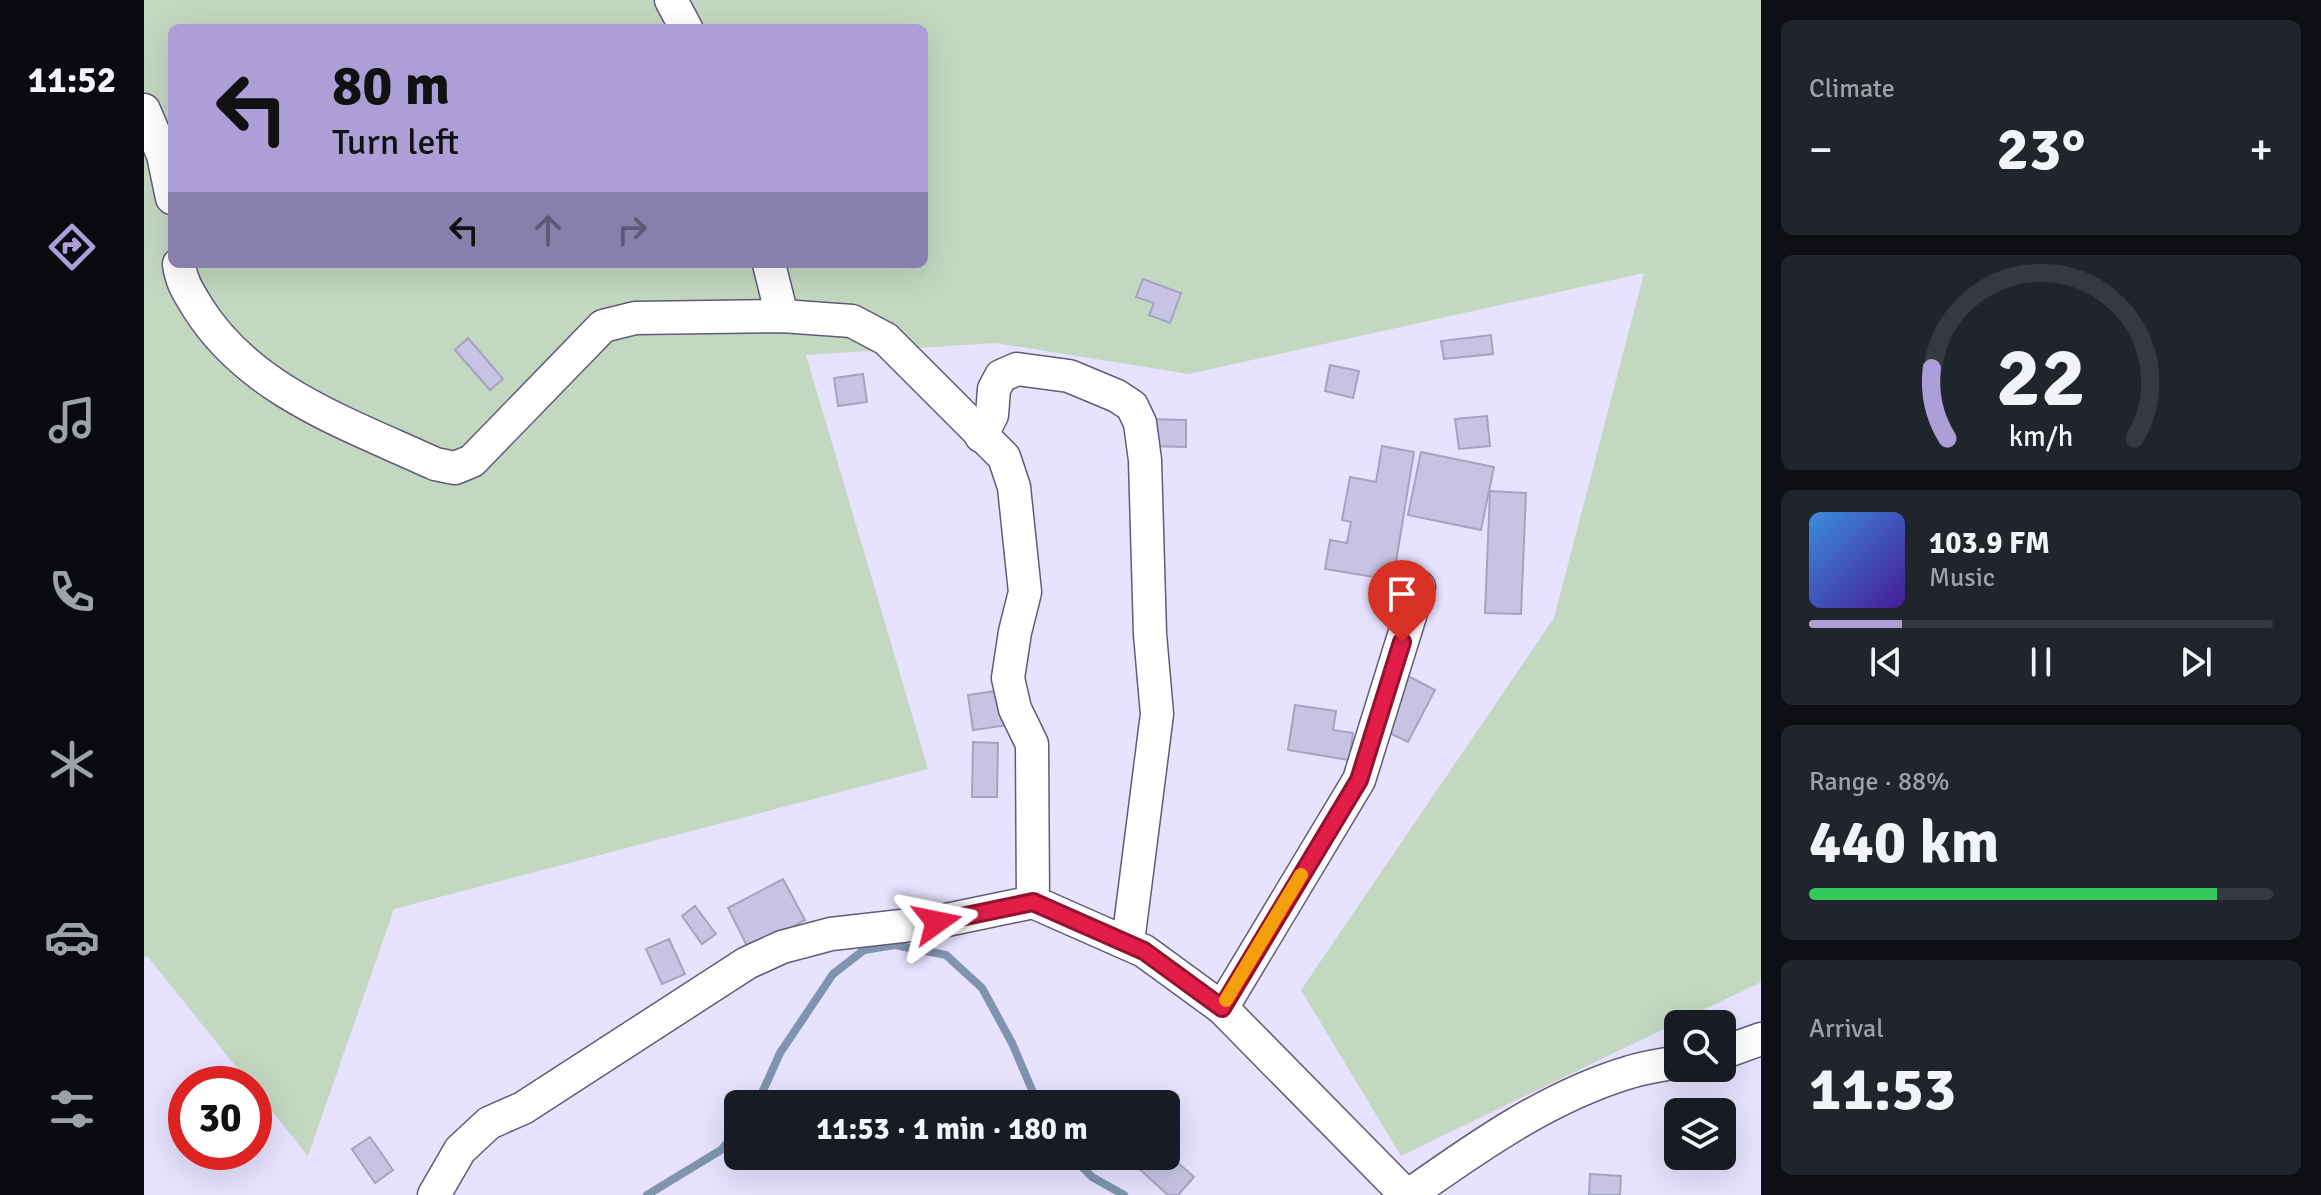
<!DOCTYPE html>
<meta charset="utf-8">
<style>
:root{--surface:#171b24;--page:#20242c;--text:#f1f3f6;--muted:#9ea1a6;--line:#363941;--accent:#ac9fd7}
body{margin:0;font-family:Signika,sans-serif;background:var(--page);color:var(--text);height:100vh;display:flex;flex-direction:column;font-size:30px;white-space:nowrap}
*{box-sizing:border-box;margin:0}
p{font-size:26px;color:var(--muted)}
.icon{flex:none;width:44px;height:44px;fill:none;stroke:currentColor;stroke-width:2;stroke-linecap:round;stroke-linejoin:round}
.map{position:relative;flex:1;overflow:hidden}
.side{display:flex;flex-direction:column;gap:20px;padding:20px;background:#0d0f14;width:560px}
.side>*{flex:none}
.top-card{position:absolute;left:24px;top:24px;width:760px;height:244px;border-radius:12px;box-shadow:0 8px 32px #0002;background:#ac9fd7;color:#111;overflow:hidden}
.tools{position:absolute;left:1520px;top:1010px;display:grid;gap:16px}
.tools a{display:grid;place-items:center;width:72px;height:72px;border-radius:12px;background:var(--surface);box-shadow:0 8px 32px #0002;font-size:40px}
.speed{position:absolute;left:24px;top:1066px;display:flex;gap:16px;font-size:40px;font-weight:700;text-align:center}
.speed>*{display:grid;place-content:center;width:104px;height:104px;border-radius:50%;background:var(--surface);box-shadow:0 8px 32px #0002;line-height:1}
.speed .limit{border:12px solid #d22;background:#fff;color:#111}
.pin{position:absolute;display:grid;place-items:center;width:68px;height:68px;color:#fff;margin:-82px -34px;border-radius:50% 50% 50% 0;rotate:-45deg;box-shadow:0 0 8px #0007}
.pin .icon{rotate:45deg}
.me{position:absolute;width:88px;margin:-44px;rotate:78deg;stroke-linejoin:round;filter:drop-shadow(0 0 6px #0008)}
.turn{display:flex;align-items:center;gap:28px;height:168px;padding:0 32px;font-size:36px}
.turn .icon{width:104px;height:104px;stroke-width:2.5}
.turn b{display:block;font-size:56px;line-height:68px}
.lanes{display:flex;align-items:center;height:76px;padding:0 32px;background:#0003;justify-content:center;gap:40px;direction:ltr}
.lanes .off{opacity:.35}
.big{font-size:60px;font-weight:800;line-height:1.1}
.side .tile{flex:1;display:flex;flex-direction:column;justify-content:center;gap:12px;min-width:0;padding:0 28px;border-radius:12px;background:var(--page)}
.side .dial{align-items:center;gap:0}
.dial svg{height:208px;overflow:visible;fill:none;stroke:var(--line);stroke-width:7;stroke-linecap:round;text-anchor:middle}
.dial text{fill:var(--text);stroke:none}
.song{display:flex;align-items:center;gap:24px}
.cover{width:96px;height:96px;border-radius:12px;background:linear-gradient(135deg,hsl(210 70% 55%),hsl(260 70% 35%))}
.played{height:8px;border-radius:4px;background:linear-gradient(90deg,var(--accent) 20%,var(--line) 20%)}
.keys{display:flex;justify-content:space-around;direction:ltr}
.heat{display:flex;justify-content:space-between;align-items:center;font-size:44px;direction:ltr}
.charge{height:12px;border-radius:6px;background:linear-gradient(90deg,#34c759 88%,var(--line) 0)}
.trip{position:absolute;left:580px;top:1090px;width:456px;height:80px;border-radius:12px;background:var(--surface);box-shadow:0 8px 32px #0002;font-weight:800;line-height:80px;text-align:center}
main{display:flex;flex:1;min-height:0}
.dock{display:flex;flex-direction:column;width:144px;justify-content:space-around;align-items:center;background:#090b0e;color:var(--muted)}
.dock .icon{width:56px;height:56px}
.dock .current{color:var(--accent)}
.dock b{font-size:36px;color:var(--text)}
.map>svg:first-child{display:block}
.green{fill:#c3d7c1;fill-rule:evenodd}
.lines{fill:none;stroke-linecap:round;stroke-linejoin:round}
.stream{stroke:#8094af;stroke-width:8}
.building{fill:#c6c3e4;stroke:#a5a3c2;stroke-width:2}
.street-casing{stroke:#605b77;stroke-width:35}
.street{stroke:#fff;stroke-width:32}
.route-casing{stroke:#92132f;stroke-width:20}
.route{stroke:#e11d48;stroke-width:14}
.slow{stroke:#f59e0b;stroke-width:14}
</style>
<main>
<nav class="dock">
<b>11:52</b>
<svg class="icon current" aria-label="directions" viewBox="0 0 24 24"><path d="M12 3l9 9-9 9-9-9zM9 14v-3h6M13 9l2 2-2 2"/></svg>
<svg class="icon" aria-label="music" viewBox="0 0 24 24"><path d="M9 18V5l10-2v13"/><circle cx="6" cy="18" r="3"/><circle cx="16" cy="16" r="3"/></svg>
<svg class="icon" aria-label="phone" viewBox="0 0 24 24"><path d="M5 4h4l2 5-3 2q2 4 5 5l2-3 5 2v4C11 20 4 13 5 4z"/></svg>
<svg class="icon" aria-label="climate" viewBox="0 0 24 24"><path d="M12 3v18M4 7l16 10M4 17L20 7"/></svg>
<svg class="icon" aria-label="car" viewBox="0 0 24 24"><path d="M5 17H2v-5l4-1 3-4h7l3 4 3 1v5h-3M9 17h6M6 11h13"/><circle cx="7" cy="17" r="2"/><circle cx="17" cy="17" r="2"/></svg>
<svg class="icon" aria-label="filters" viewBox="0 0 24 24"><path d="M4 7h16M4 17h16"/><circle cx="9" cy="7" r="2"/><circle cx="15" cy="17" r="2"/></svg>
</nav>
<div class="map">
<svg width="1617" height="1195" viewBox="0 0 1617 1195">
<rect width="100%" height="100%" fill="#e7e2fd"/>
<path class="green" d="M0,0H1617V982L1257,1156L1157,990L1410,618L1500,273L1045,374L851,343L662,355L784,769L250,909L164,1156L110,1089V1084H106L3,956L0,957ZM28,28H780V264H28Z"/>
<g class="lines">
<g class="stream">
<polyline points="613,1104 636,1053 689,974 720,950 751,945 802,955 838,988 868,1043 894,1104"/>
<polyline points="927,1156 948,1177 980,1195"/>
<polyline points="503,1195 577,1150 594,1130"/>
</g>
</g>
<g class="building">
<polygon points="999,279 1037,293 1026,323 1005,315 1010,303 992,297"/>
<polygon points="1347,335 1349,354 1300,359 1297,341"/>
<polygon points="324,338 359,379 346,390 311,350"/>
<polygon points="1186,365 1215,371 1209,398 1181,391"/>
<polygon points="719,374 723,402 694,406 690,378"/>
<polygon points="1343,416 1346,446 1315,449 1311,419"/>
<polygon points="1002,419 1042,420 1042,447 1001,446"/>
<polygon points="1238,446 1270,452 1249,580 1181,569 1186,540 1203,543 1207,522 1198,520 1206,477 1232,482"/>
<polygon points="1277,452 1350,467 1337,530 1264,515"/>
<polygon points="1346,491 1382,493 1377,614 1341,613"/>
<polygon points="1264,676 1291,690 1264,742 1237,729"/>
<polygon points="858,690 864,725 829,730 824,695"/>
<polygon points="1151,705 1192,711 1189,730 1209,733 1205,760 1144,750"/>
<polygon points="829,742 854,743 853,797 828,797"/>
<polygon points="639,879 661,920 605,950 584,908"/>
<polygon points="551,906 572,934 558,944 538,916"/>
<polygon points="525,939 541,974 518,984 502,949"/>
<polygon points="226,1137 249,1170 231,1183 208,1149"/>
<polygon points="1022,1152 1050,1177 1034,1195 1024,1195 994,1168 1004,1156 1022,1156"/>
<polygon points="1446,1174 1477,1176 1476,1195 1445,1195"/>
</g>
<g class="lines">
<g class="street-casing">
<g id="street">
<polyline points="527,0 542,28"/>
<polyline points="0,110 19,155 28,198"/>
<path d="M35,264C37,282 45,293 54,308C107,392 205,424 291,464L311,468L328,461L459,326L491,318L638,316L708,321L742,339L860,457L870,487L881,592L871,632L864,678L871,709L888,744L889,902"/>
<polyline points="625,264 638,316"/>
<polyline points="837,436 848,415 850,389 857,376 873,369 925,376 973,396 988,406 996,423 1001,460 1006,634 1013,714 984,942"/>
<polyline points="1078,1008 1215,780 1275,587"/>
<polyline points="1578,1053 1617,1039"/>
<polyline points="290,1195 316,1150 345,1123 379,1108 603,963 638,947 687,934 793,922 889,902 1000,951 1078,1008 1262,1195"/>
<path d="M1265,1195C1333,1147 1405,1096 1486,1072C1501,1067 1518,1065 1534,1062"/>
</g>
</g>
<use href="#street" class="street"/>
</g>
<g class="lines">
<g class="route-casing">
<polyline id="route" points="793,922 889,902 1000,951 1078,1008 1215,780 1258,642"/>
</g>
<use href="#route" class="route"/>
<polyline class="slow" points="1082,1000 1157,875"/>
</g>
</svg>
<div class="tools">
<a><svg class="icon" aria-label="search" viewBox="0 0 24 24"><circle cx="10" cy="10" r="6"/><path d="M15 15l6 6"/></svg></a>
<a><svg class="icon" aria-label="layers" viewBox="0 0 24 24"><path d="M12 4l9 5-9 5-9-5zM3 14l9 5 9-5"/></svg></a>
</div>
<div class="speed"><div class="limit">30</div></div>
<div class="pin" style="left:1258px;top:642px;background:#d93025"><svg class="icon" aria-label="arrive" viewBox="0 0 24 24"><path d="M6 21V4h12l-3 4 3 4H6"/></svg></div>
<svg class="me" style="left:793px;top:922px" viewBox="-20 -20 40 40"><path d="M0-17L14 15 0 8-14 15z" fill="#e11d48" stroke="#fff" stroke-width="4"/></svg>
<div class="trip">11:53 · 1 min · 180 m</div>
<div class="top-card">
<div class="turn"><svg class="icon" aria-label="left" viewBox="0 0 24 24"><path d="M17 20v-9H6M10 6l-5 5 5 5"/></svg><div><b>80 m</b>Turn left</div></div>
<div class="lanes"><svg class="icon" aria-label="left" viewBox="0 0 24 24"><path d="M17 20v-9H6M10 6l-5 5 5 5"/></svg><svg class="icon off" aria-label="ahead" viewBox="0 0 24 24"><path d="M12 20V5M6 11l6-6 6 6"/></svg><svg class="icon off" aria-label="right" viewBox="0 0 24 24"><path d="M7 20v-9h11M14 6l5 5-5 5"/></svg></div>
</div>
</div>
<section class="side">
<div class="tile"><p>Climate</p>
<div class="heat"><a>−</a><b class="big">23°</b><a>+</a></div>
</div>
<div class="tile dial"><svg viewBox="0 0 100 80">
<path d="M14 69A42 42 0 1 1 86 69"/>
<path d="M14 69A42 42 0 0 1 8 42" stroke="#ac9fd7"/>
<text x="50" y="56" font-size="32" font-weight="700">22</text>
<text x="50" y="72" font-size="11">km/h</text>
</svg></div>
<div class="tile">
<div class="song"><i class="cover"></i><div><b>103.9 FM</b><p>Music</p></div></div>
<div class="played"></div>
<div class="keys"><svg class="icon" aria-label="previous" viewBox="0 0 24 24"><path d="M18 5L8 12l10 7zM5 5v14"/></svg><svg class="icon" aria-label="pause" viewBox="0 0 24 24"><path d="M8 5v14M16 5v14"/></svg><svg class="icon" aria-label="next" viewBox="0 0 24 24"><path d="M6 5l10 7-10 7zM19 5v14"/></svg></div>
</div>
<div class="tile"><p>Range · 88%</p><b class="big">440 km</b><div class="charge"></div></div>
<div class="tile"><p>Arrival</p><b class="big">11:53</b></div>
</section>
</main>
